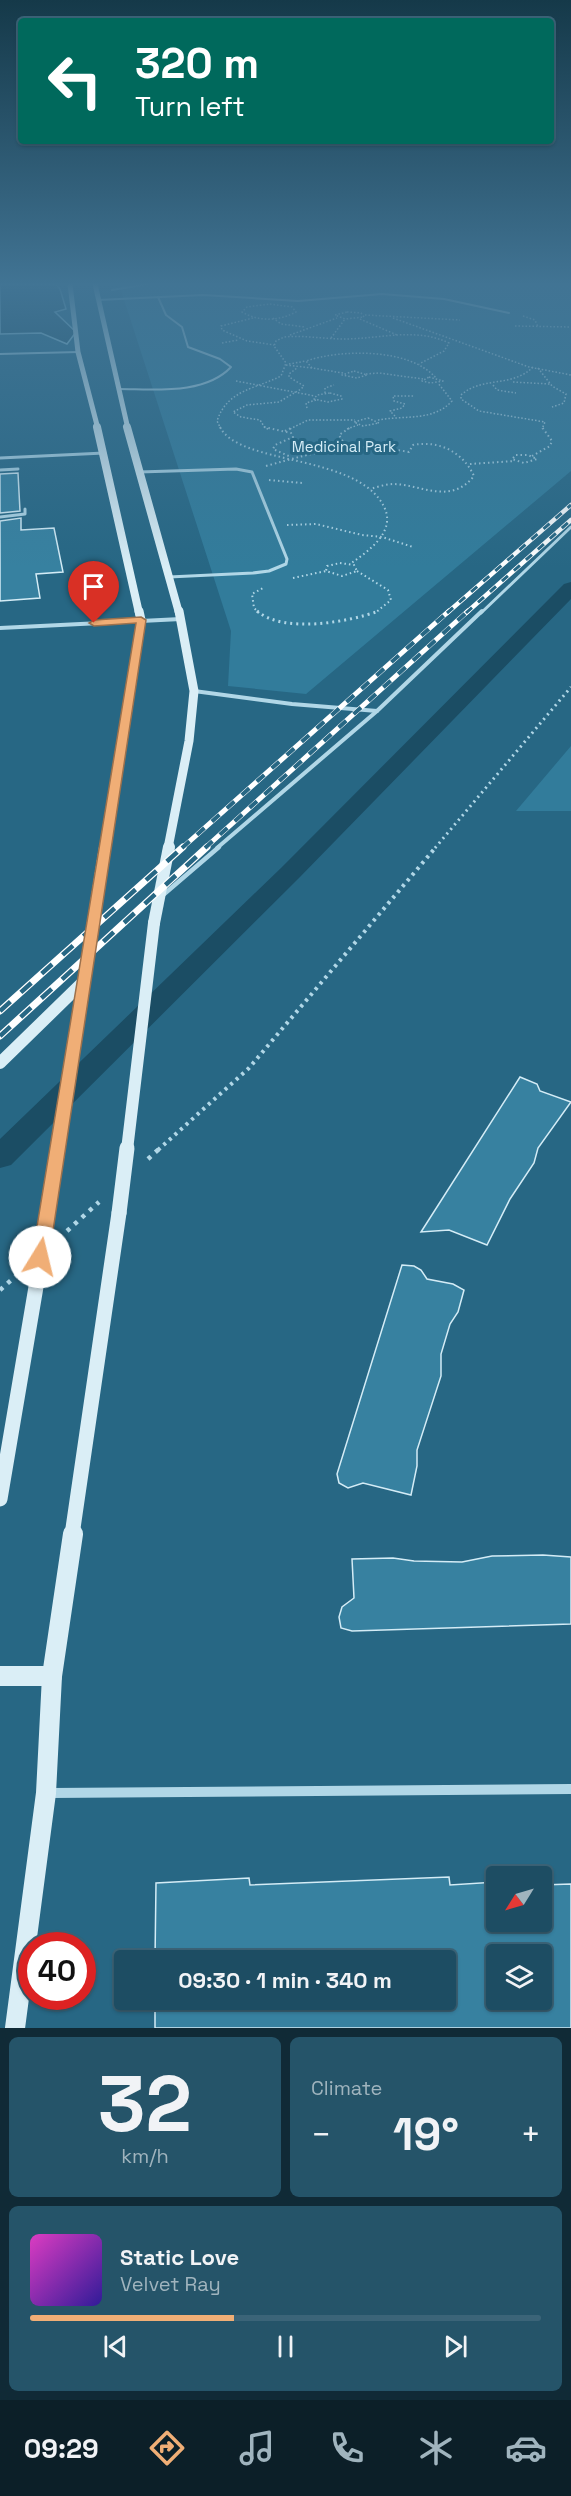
<!DOCTYPE html>
<meta charset="utf-8">
<style>
:root{--surface:#1d4d63;--page:#255469;--text:#f1f3f6;--muted:#a0b4be;--line:#3b6478;--accent:#f0ae76}
body{margin:0;font-family:"Space Grotesk",sans-serif;background:var(--page);color:var(--text);height:100vh;display:flex;flex-direction:column;font-size:22px;white-space:nowrap}
*{box-sizing:border-box;margin:0}
p{font-size:20px;color:var(--muted)}
.icon{flex:none;width:33px;height:33px;fill:none;stroke:currentColor;stroke-width:2;stroke-linecap:round;stroke-linejoin:round}
.map{position:relative;height:2028px;overflow:hidden}
.sheet{display:flex;flex-direction:column;gap:9px;padding:9px;background:#102a36;flex:1}
.sheet>*{flex:none}
.top-card{position:absolute;left:18px;top:18px;width:536px;height:126px;border-radius:6px;box-shadow:0 2px 4px #0004,0 0 0 2px var(--line);background:#00695c;color:#fff;overflow:hidden}
.needle{width:39px;rotate:233deg}
.controls{position:absolute;left:486px;top:1866px;display:grid;gap:12px}
.controls a{display:grid;place-items:center;width:66px;height:66px;border-radius:6px;background:var(--surface);box-shadow:0 2px 4px #0004,0 0 0 2px var(--line);font-size:30px}
.speed{position:absolute;left:18px;top:1932px;display:flex;gap:12px;font-size:30px;font-weight:700;text-align:center}
.speed>*{display:grid;place-content:center;width:78px;height:78px;border-radius:50%;background:var(--surface);box-shadow:0 2px 4px #0004,0 0 0 2px var(--line);line-height:1}
.speed .limit{border:9px solid #d22;background:#fff;color:#111}
.pin{position:absolute;display:grid;place-items:center;width:51px;height:51px;color:#fff;margin:-62px -26px;border-radius:50% 50% 50% 0;rotate:-45deg;box-shadow:0 0 6px #0007}
.pin .icon{rotate:45deg}
.me{position:absolute;width:66px;margin:-33px;rotate:9deg;stroke-linejoin:round;filter:drop-shadow(0 0 4px #0008)}
.turn{display:flex;align-items:center;gap:21px;height:126px;padding:0 18px;font-size:27px}
.turn .icon{width:78px;height:78px;stroke-width:2.5}
.turn b{display:block;font-size:42px;line-height:51px}
.big{font-size:45px;font-weight:700;line-height:1.1}
.sheet .tile{flex:1;display:flex;flex-direction:column;justify-content:center;gap:9px;min-width:0;padding:0 21px;border-radius:9px;background:var(--page)}
.sheet .dial{align-items:center;gap:0}
.dial b{font-size:78px;line-height:1}
.song{display:flex;align-items:center;gap:18px}
.cover{width:72px;height:72px;border-radius:9px;background:linear-gradient(135deg,hsl(310 70% 55%),hsl(250 70% 35%))}
.played{height:6px;border-radius:3px;background:linear-gradient(90deg,var(--accent) 40%,var(--line) 40%)}
.keys{display:flex;justify-content:space-around;direction:ltr}
.heat{display:flex;justify-content:space-between;align-items:center;font-size:33px;direction:ltr}
.sheet .tiles{flex:1;display:grid;gap:9px;grid-template-columns:1fr 1fr}
.tile:last-child{grid-column:span 2}
.trip{position:absolute;left:114px;top:1950px;width:342px;height:60px;border-radius:6px;background:var(--surface);box-shadow:0 2px 4px #0004,0 0 0 2px var(--line);font-weight:700;line-height:60px;text-align:center}
.tabs{display:flex;height:96px;justify-content:space-around;align-items:center;background:#0c1f28;color:var(--muted)}
.tabs .icon{width:42px;height:42px}
.tabs .on{color:var(--accent)}
.tabs b{font-size:27px;color:var(--text)}
.map>svg:first-child{display:block}
.green{fill:#327c9b}
.water{fill:#1b4d64;stroke:#a5d5e8;stroke-width:1.5}
.lines{fill:none;stroke-linecap:round;stroke-linejoin:round}
.canal{fill:#1b4d64;fill-rule:evenodd}
.building{fill:#3781a0;stroke:#d4ecf6;stroke-width:1.5;fill-rule:evenodd}
.path-far4{stroke:#b1d7e7;stroke-width:1.5;stroke-dasharray:1.5 2;stroke-linecap:butt}
.path-far3{stroke:#b1d7e7;stroke-width:2;stroke-dasharray:1.5 3;stroke-linecap:butt}
.path-far2{stroke:#b1d7e7;stroke-width:3;stroke-dasharray:2 4;stroke-linecap:butt}
.path-far1{stroke:#b1d7e7;stroke-width:4;stroke-dasharray:3 4.5;stroke-linecap:butt}
.path{stroke:#b1d7e7;stroke-width:4.5;stroke-dasharray:4 6;stroke-linecap:butt}
.lane-far3{stroke:#b1d7e7;stroke-width:2}
.lane-far2{stroke:#b1d7e7;stroke-width:3}
.lane-far1{stroke:#b1d7e7;stroke-width:4}
.lane{stroke:#b1d7e7;stroke-width:4.5}
.street{stroke:#b1d7e7;stroke-width:10}
.secondary-far5{stroke:#daeef6;stroke-width:5}
.secondary-far4{stroke:#daeef6;stroke-width:8}
.secondary-far3{stroke:#daeef6;stroke-width:9}
.secondary-far2{stroke:#daeef6;stroke-width:12}
.secondary-far1{stroke:#daeef6;stroke-width:15}
.secondary{stroke:#daeef6;stroke-width:20}
.rail-far2-casing{stroke:#fff;stroke-width:4.5}
.rail-far1-casing{stroke:#fff;stroke-width:5}
.rail-casing{stroke:#fff;stroke-width:7}
.rail-far2{stroke:#276784;stroke-width:3;stroke-dasharray:8;stroke-linecap:butt}
.rail-far1{stroke:#276784;stroke-width:4;stroke-dasharray:10;stroke-linecap:butt}
.rail{stroke:#276784;stroke-width:4.5;stroke-dasharray:14;stroke-linecap:butt}
.secondary-bridge-far1{stroke:#daeef6;stroke-width:12}
.secondary-bridge{stroke:#daeef6;stroke-width:15}
.route{fill:#f0ae76;stroke:#9c714d;stroke-width:1.5}
.labels{text-anchor:middle;stroke-width:6;stroke-linejoin:round;paint-order:stroke}
.far-park-label{font-size:15px;fill:#d4ecf6;stroke:#276784}
</style>
<div class="map">
<svg width="571" height="2028" viewBox="0 0 571 2028">
<rect width="100%" height="100%" fill="#276784"/>
<g class="green">
<polygon points="119,284 571,284 571,471 306,694 228,686 231,631"/>
<polygon points="571,746 571,811 516,811"/>
</g>
<polygon class="water" points="0,284 56,284 60,289 66,309 55,312 76,332 67,344 41,333 0,334"/>
<g class="lines">
<polygon class="canal" points="571,582 571,599 299,878 11,1165 0,1168 0,1139 281,868 564,584"/>
</g>
<g class="building">
<polygon points="18,473 20,511 0,513 0,474"/>
<polygon points="21,518 21,530 54,528 63,572 36,574 40,598 0,601 0,521"/>
<polygon points="520,1077 537,1084 540,1091 571,1102 538,1148 534,1163 510,1199 487,1245 449,1230 421,1232"/>
<polygon points="402,1265 414,1266 421,1270 427,1279 453,1284 464,1290 458,1312 450,1324 441,1354 441,1376 417,1450 417,1466 411,1495 363,1483 348,1488 339,1483 337,1474"/>
<polygon points="543,1555 571,1557 571,1624 352,1631 341,1628 339,1617 342,1607 354,1598 352,1559 393,1558 414,1561 462,1562 492,1556"/>
<path d="M449,1877L450,1885L496,1882V1922H542V1885L571,1884V2028H155V2000H446V1960H155L156,1883L249,1878L250,1885ZM496,1954H542V2000H496Z"/>
</g>
<g class="lines">
<g class="path-far4">
<path d="M270,304L292,307L296,312C279,321 259,322 242,312L247,307Z"/>
<polygon points="347,312 361,313 364,317 345,319 335,315"/>
<polyline points="365,315 460,320"/>
<polyline points="523,316 535,320 538,327"/>
<polyline points="253,318 221,326 222,330 247,341 274,345"/>
<polyline points="273,318 281,324 305,327"/>
<polyline points="393,318 529,367 571,375"/>
<polyline points="360,319 397,335"/>
<polyline points="515,326 571,327"/>
<polyline points="290,335 337,318"/>
<polyline points="331,338 345,319"/>
<polyline points="222,343 238,340"/>
<polyline points="289,364 306,361"/>
<polyline points="286,365 312,368"/>
<path d="M533,367C512,388 482,376 461,395V399L479,411L545,422L542,429"/>
<polyline points="538,368 552,386 566,394 564,403 552,407"/>
<polygon points="354,371 367,375 357,378 342,375"/>
<path d="M343,373L312,368L306,361C342,349 410,348 436,378"/>
<polyline points="366,374 379,373 423,379"/>
<polygon points="429,377 443,381 431,383 422,381"/>
<polyline points="236,381 315,396"/>
<polyline points="513,382 550,384"/>
<polyline points="493,385 497,390 516,393"/>
<polyline points="325,393 325,388 334,385"/>
<polygon points="330,393 341,396 342,399 328,402 314,399 317,395"/>
<polyline points="307,408 306,403 316,400"/>
<polyline points="395,416 390,411 402,408 405,404 394,401 393,396 415,396"/>
<polygon points="368,418 379,423 363,426 354,422"/>
<path d="M378,420C403,415 433,422 452,401L438,383"/>
<path d="M221,429L217,421C227,390 255,389 281,376L286,363L274,346L276,341L284,337C304,335 324,339 344,339C380,339 415,327 449,343L444,351L419,364"/>
<polyline points="268,429 265,428 260,420 241,417 233,412 247,405 279,402 301,389 304,386 289,377 289,374 297,368"/>
<polyline points="290,429 308,420 355,420"/>
<polyline points="347,429 358,425"/>
</g>
<g class="path-far3">
<path d="M220,427C239,465 352,454 382,503C399,530 370,550 350,564"/>
<polyline points="264,427 291,433 293,437 275,445 273,449 291,457"/>
<polyline points="285,431 293,427"/>
<polyline points="345,445 339,435 351,427"/>
<polygon points="516,455 528,455 537,459 524,463 512,459"/>
<polyline points="532,456 550,446 552,441 542,427"/>
<polyline points="470,464 515,461"/>
<path d="M266,466C320,451 353,441 409,452L413,445C439,440 463,452 474,476C451,505 422,485 394,484C386,484 377,487 370,489"/>
<polyline points="269,480 302,483"/>
<polyline points="287,525 316,524 362,535 382,537 413,547"/>
<polygon points="340,563 354,565 357,571 342,576 326,571 327,566"/>
<polyline points="357,571 388,590 391,600 375,613"/>
<polyline points="293,578 326,571"/>
<polyline points="259,613 254,608 252,594 263,588"/>
</g>
<g class="path-far2">
<path d="M257,611C284,634 348,622 379,611"/>
<polyline points="435,848 571,687"/>
</g>
<polyline class="path-far1" points="158,1150 249,1068 436,847"/>
<g class="path">
<polyline points="148,1159 160,1148"/>
<polyline points="67,1231 99,1202"/>
<polyline points="0,1290 17,1275"/>
</g>
<g class="lane-far3">
<polyline points="112,290 148,284"/>
<polyline points="98,300 203,295 298,301 382,294 444,299 509,313"/>
<polyline points="0,354 78,352"/>
<path d="M119,389C154,389 205,395 231,367L220,359L188,347L182,327L166,315L158,297"/>
</g>
<g class="lane-far2">
<polyline points="0,458 104,453"/>
<polyline points="0,470 18,469"/>
<polyline points="139,472 236,469 252,472 287,559 286,564 269,571 253,573 169,577"/>
<polyline points="0,517 25,514 25,509"/>
<polyline points="481,613 571,527"/>
</g>
<g class="lane-far1">
<polyline points="0,628 181,619"/>
<polyline points="194,691 292,704 377,711 482,611"/>
<polyline points="217,848 377,711"/>
</g>
<polyline class="lane" points="163,895 219,847"/>
<polyline class="street" points="50,1793 571,1789"/>
<g class="secondary-far5">
<polyline points="70,284 78,352 98,429"/>
<polyline points="95,284 128,429"/>
</g>
<g class="secondary-far4">
<polyline points="97,427 139,613"/>
<polyline points="127,427 179,613"/>
</g>
<g class="secondary-far3">
<polyline points="105,848 141,620 139,611"/>
<polyline points="168,848 189,741 194,691 179,611"/>
</g>
<g class="secondary-far2">
<polyline points="154,923 169,847"/>
<polyline points="81,998 105,847"/>
<polyline points="0,1063 84,981"/>
</g>
<g class="secondary-far1">
<polyline points="0,1499 37,1281"/>
<polyline points="72,1535 119,1213"/>
</g>
<g class="secondary">
<polyline points="0,1676 52,1676"/>
<polyline points="15,2028 46,1793 52,1676 73,1534"/>
</g>
<g class="rail-far2-casing">
<g id="rail-far2">
<polyline points="447,613 571,505"/>
<polyline points="466,613 571,520"/>
</g>
</g>
<g class="rail-far1-casing">
<g id="rail-far1">
<polyline points="182,848 449,611"/>
<polyline points="205,848 468,611"/>
</g>
</g>
<g class="rail-casing">
<g id="rail">
<polyline points="0,1011 183,847"/>
<polyline points="0,1036 207,847"/>
</g>
</g>
<use href="#rail-far2" class="rail-far2"/>
<use href="#rail-far1" class="rail-far1"/>
<use href="#rail" class="rail"/>
<g class="secondary-bridge-far1">
<polyline points="57,1150 81,998"/>
<polyline points="127,1150 154,923"/>
</g>
<g class="secondary-bridge">
<polyline points="119,1213 127,1148"/>
<polyline points="37,1281 58,1148"/>
</g>
</g>
<linearGradient id="sky" x2="0" y2="1"><stop stop-color="#153949"/><stop offset="0.5" stop-color="#417494"/><stop offset="1" stop-color="#417494" stop-opacity="0"/></linearGradient>
<rect width="571" height="568" fill="url(#sky)"/>
<polygon class="route" points="141,617 146,620 49,1257 46,1262 35,1262 32,1257 136,623 94,626 89,623 94,620"/>
<g class="labels">
<g class="far-park-label">
<text x="344" y="452">Medicinal Park</text>
</g>
</g>
</svg>
<div class="controls">
<a><svg class="needle" viewBox="-14 -14 28 28"><path d="M0-13l5 13h-10z" fill="#e53935"/><path d="M0 13l5-13h-10z" fill="#a0b4be"/></svg></a>
<a><svg class="icon" aria-label="layers" viewBox="0 0 24 24"><path d="M12 4l9 5-9 5-9-5zM3 14l9 5 9-5"/></svg></a>
</div>
<div class="speed"><div class="limit">40</div></div>
<div class="pin" style="left:94px;top:623px;background:#d93025"><svg class="icon" aria-label="arrive" viewBox="0 0 24 24"><path d="M6 21V4h12l-3 4 3 4H6"/></svg></div>
<svg class="me" style="left:40px;top:1257px" viewBox="-20 -20 40 40"><circle r="19" fill="#fff"/><path d="M0-13L10 11 0 6-10 11z" fill="#f0ae76"/></svg>
<div class="trip">09:30 · 1 min · 340 m</div>
<div class="top-card">
<div class="turn"><svg class="icon" aria-label="left" viewBox="0 0 24 24"><path d="M17 20v-9H6M10 6l-5 5 5 5"/></svg><div><b>320 m</b>Turn left</div></div>
</div>
</div>
<section class="sheet">
<div class="tiles">
<div class="tile dial"><b>32</b><p>km/h</p></div>
<div class="tile"><p>Climate</p>
<div class="heat"><a>−</a><b class="big">19°</b><a>+</a></div>
</div>
<div class="tile">
<div class="song"><i class="cover"></i><div><b>Static Love</b><p>Velvet Ray</p></div></div>
<div class="played"></div>
<div class="keys"><svg class="icon" aria-label="previous" viewBox="0 0 24 24"><path d="M18 5L8 12l10 7zM5 5v14"/></svg><svg class="icon" aria-label="pause" viewBox="0 0 24 24"><path d="M8 5v14M16 5v14"/></svg><svg class="icon" aria-label="next" viewBox="0 0 24 24"><path d="M6 5l10 7-10 7zM19 5v14"/></svg></div>
</div>
</div>
</section>
<nav class="tabs">
<b>09:29</b>
<svg class="icon on" aria-label="directions" viewBox="0 0 24 24"><path d="M12 3l9 9-9 9-9-9zM9 14v-3h6M13 9l2 2-2 2"/></svg>
<svg class="icon" aria-label="music" viewBox="0 0 24 24"><path d="M9 18V5l10-2v13"/><circle cx="6" cy="18" r="3"/><circle cx="16" cy="16" r="3"/></svg>
<svg class="icon" aria-label="phone" viewBox="0 0 24 24"><path d="M5 4h4l2 5-3 2q2 4 5 5l2-3 5 2v4C11 20 4 13 5 4z"/></svg>
<svg class="icon" aria-label="climate" viewBox="0 0 24 24"><path d="M12 3v18M4 7l16 10M4 17L20 7"/></svg>
<svg class="icon" aria-label="car" viewBox="0 0 24 24"><path d="M5 17H2v-5l4-1 3-4h7l3 4 3 1v5h-3M9 17h6M6 11h13"/><circle cx="7" cy="17" r="2"/><circle cx="17" cy="17" r="2"/></svg>
</nav>
